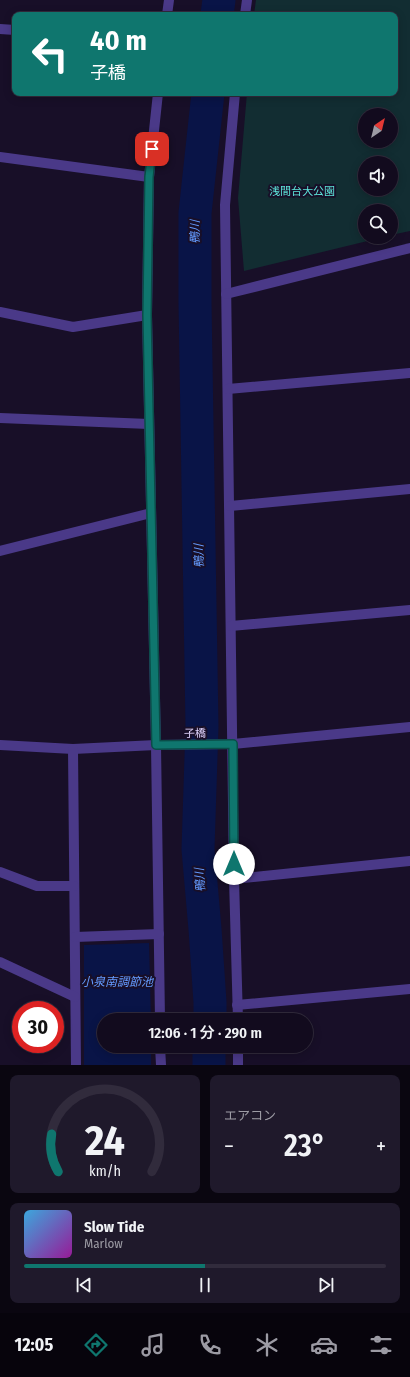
<!DOCTYPE html>
<html lang="ja">
<meta charset="utf-8">
<style>
:root{--surface:#120b1e;--page:#1f192b;--text:#f1f3f6;--muted:#9c9ba4;--line:#312b3c;--accent:#0f766e}
body{margin:0;font-family:"Fira Sans Condensed","Noto Sans JP",sans-serif;background:var(--page);color:var(--text);height:100vh;display:flex;flex-direction:column;font-size:15px;white-space:nowrap}
*{box-sizing:border-box;margin:0}
p{font-size:13px;color:var(--muted)}
.icon{flex:none;width:22px;height:22px;fill:none;stroke:currentColor;stroke-width:2;stroke-linecap:round;stroke-linejoin:round}
.map{position:relative;height:1065px;overflow:hidden}
.panel{display:flex;flex-direction:column;gap:10px;padding:10px;background:#0a0610;flex:1}
.panel>*{flex:none}
.banner{position:absolute;left:12px;top:12px;width:386px;height:84px;border-radius:8px;box-shadow:0 2px 10px #0003,0 0 0 1px var(--line);background:#0f766e;color:#fff;overflow:hidden}
.needle{width:26px;rotate:35deg}
.fabs{position:absolute;left:358px;top:108px;display:grid;gap:8px}
.fabs a{display:grid;place-items:center;width:40px;height:40px;border-radius:50%;background:var(--surface);box-shadow:0 2px 10px #0003,0 0 0 1px var(--line);font-size:20px}
.speed{position:absolute;left:12px;top:1001px;display:flex;gap:8px;font-size:20px;font-weight:700;text-align:center}
.speed>*{display:grid;place-content:center;width:52px;height:52px;border-radius:50%;background:var(--surface);box-shadow:0 2px 10px #0003,0 0 0 1px var(--line);line-height:1}
.speed .limit{border:6px solid #d22;background:#fff;color:#111}
.pin{position:absolute;display:grid;place-items:center;width:34px;height:34px;color:#fff;margin:-17px;border-radius:8px;box-shadow:0 2px 6px #0006}
.me{position:absolute;width:44px;margin:-22px;rotate:0deg;stroke-linejoin:round;filter:drop-shadow(0 0 3px #0008)}
.turn{display:flex;align-items:center;gap:14px;height:84px;padding:0 12px;font-size:18px}
.turn .icon{width:52px;height:52px;stroke-width:2.5}
.turn b{display:block;font-size:28px;line-height:34px}
.big{font-size:30px;font-weight:600;line-height:1.1}
.panel .tile{flex:1;display:flex;flex-direction:column;justify-content:center;gap:6px;min-width:0;padding:0 14px;border-radius:8px;background:var(--page)}
.panel .dial{align-items:center;gap:0}
.dial svg{height:104px;overflow:visible;fill:none;stroke:var(--line);stroke-width:7;stroke-linecap:round;text-anchor:middle}
.dial text{fill:var(--text);stroke:none}
.song{display:flex;align-items:center;gap:12px}
.cover{width:48px;height:48px;border-radius:6px;background:linear-gradient(135deg,hsl(200 70% 55%),hsl(300 70% 35%))}
.played{height:4px;border-radius:2px;background:linear-gradient(90deg,var(--accent) 50%,var(--line) 50%)}
.keys{display:flex;justify-content:space-around;direction:ltr}
.heat{display:flex;justify-content:space-between;align-items:center;font-size:22px;direction:ltr}
.panel .tiles{flex:1;display:grid;gap:10px;grid-template-columns:1fr 1fr}
.tile:last-child{grid-column:span 2}
.trip{position:absolute;left:97px;top:1013px;width:216px;height:40px;border-radius:20px;background:var(--surface);box-shadow:0 2px 10px #0003,0 0 0 1px var(--line);font-weight:600;line-height:40px;text-align:center}
.dock{display:flex;height:64px;justify-content:space-around;align-items:center;background:#07040c;color:var(--muted)}
.dock .icon{width:28px;height:28px}
.dock .current{color:var(--accent)}
.dock b{font-size:18px;color:var(--text)}
.map>svg:first-child{display:block}
.green{fill:#122d32;fill-rule:evenodd}
.water{fill:#091447}
.lines{fill:none;stroke-linecap:round;stroke-linejoin:round}
.river{stroke:#091447;stroke-width:33}
.minor{stroke:#4a3988;stroke-width:10}
.route-casing{stroke:#0a4d48;stroke-width:10}
.route{stroke:#0f766e;stroke-width:7}
.labels{text-anchor:middle;stroke-width:4;stroke-linejoin:round;paint-order:stroke}
.park-label{font-size:11px;fill:#5de4da;stroke:#180f28}
.street-label{font-size:11px;fill:#e2d6ff;stroke:#180f28}
.water-label{font-size:12px;font-style:italic;fill:#649bff;stroke:#180f28}
</style>
<div class="map">
<svg width="410" height="1065" viewBox="0 0 410 1065">
<rect width="100%" height="100%" fill="#180f28"/>
<path class="green" d="M256,0H410V231L391,235V211H365V237H384L244,271L238,198L247,93H395V15H254ZM365,115H391V141H365ZM365,163H391V189H365Z"/>
<polygon class="water" points="149,943 151,1020 104,1020 104,1046 151,1046 151,1065 84,1065 84,945"/>
<g class="lines">
<g class="river">
<polyline points="217,15 219,0"/>
<polyline points="208,93 195,213 195,303 202,726 198,849 205,929 210,1002 210,1020"/>
<polyline points="209,1065 209,1046"/>
</g>
<g class="minor">
<polyline points="167,15 169,0"/>
<polyline points="245,15 247,0"/>
<polyline points="0,29 15,30"/>
<polyline points="158,93 149,177 147,315 156,745 160,1020"/>
<polyline points="235,93 225,205 234,879 238,1020"/>
<polyline points="0,157 149,177"/>
<polyline points="226,294 410,248"/>
<polyline points="0,312 73,327 147,315"/>
<polyline points="228,389 410,373"/>
<polyline points="0,418 149,424"/>
<polyline points="230,506 410,489"/>
<polyline points="0,551 151,513"/>
<polyline points="231,626 410,610"/>
<polyline points="0,745 73,749 156,745 233,744 410,727"/>
<polyline points="73,749 76,1065"/>
<polyline points="0,872 37,886 74,886"/>
<polyline points="234,879 410,861"/>
<polyline points="75,937 159,934"/>
<polyline points="0,962 75,997"/>
<polyline points="237,1005 410,989"/>
<polyline points="160,1046 161,1065"/>
<polyline points="238,1046 238,1065"/>
</g>
</g>
<g class="lines">
<g class="route-casing">
<polyline id="route" points="152,149 149,177 147,315 156,745 233,744 234,864"/>
</g>
<use href="#route" class="route"/>
</g>
<g class="labels">
<g class="park-label">
<text x="302" y="195">浅間台大公園</text>
</g>
<g class="street-label">
<text transform="translate(195 733) rotate(-1)" y="4">子橋</text>
</g>
<g class="water-label">
<text transform="translate(195 232) rotate(-90)" y="4">鴨川</text>
<text transform="translate(199 556) rotate(-91)" y="4">鴨川</text>
<text transform="translate(200 880) rotate(-94)" y="4">鴨川</text>
<text x="117" y="986">小泉南調節池</text>
</g>
</g>
</svg>
<div class="fabs">
<a><svg class="needle" viewBox="-14 -14 28 28"><path d="M0-13l5 13h-10z" fill="#e53935"/><path d="M0 13l5-13h-10z" fill="#9c9ba4"/></svg></a>
<a><svg class="icon" aria-label="sound" viewBox="0 0 24 24"><path d="M4 9h4l5-4v14l-5-4H4zM17 9q2 3 0 6"/></svg></a>
<a><svg class="icon" aria-label="search" viewBox="0 0 24 24"><circle cx="10" cy="10" r="6"/><path d="M15 15l6 6"/></svg></a>
</div>
<div class="speed"><div class="limit">30</div></div>
<div class="pin" style="left:152px;top:149px;background:#d93025"><svg class="icon" aria-label="arrive" viewBox="0 0 24 24"><path d="M6 21V4h12l-3 4 3 4H6"/></svg></div>
<svg class="me" style="left:234px;top:864px" viewBox="-20 -20 40 40"><circle r="19" fill="#fff"/><path d="M0-13L10 11 0 6-10 11z" fill="#0f766e"/></svg>
<div class="trip">12:06 · 1 分 · 290 m</div>
<div class="banner">
<div class="turn"><svg class="icon" aria-label="left" viewBox="0 0 24 24"><path d="M17 20v-9H6M10 6l-5 5 5 5"/></svg><div><b>40 m</b>子橋</div></div>
</div>
</div>
<section class="panel">
<div class="tiles">
<div class="tile dial"><svg viewBox="0 0 100 80">
<path d="M14 69A42 42 0 1 1 86 69"/>
<path d="M14 69A42 42 0 0 1 9 40" stroke="#0f766e"/>
<text x="50" y="56" font-size="32" font-weight="700">24</text>
<text x="50" y="72" font-size="11">km/h</text>
</svg></div>
<div class="tile"><p>エアコン</p>
<div class="heat"><a>−</a><b class="big">23°</b><a>+</a></div>
</div>
<div class="tile">
<div class="song"><i class="cover"></i><div><b>Slow Tide</b><p>Marlow</p></div></div>
<div class="played"></div>
<div class="keys"><svg class="icon" aria-label="previous" viewBox="0 0 24 24"><path d="M18 5L8 12l10 7zM5 5v14"/></svg><svg class="icon" aria-label="pause" viewBox="0 0 24 24"><path d="M8 5v14M16 5v14"/></svg><svg class="icon" aria-label="next" viewBox="0 0 24 24"><path d="M6 5l10 7-10 7zM19 5v14"/></svg></div>
</div>
</div>
</section>
<nav class="dock">
<b>12:05</b>
<svg class="icon current" aria-label="directions" viewBox="0 0 24 24"><path d="M12 3l9 9-9 9-9-9zM9 14v-3h6M13 9l2 2-2 2"/></svg>
<svg class="icon" aria-label="music" viewBox="0 0 24 24"><path d="M9 18V5l10-2v13"/><circle cx="6" cy="18" r="3"/><circle cx="16" cy="16" r="3"/></svg>
<svg class="icon" aria-label="phone" viewBox="0 0 24 24"><path d="M5 4h4l2 5-3 2q2 4 5 5l2-3 5 2v4C11 20 4 13 5 4z"/></svg>
<svg class="icon" aria-label="climate" viewBox="0 0 24 24"><path d="M12 3v18M4 7l16 10M4 17L20 7"/></svg>
<svg class="icon" aria-label="car" viewBox="0 0 24 24"><path d="M5 17H2v-5l4-1 3-4h7l3 4 3 1v5h-3M9 17h6M6 11h13"/><circle cx="7" cy="17" r="2"/><circle cx="17" cy="17" r="2"/></svg>
<svg class="icon" aria-label="filters" viewBox="0 0 24 24"><path d="M4 7h16M4 17h16"/><circle cx="9" cy="7" r="2"/><circle cx="15" cy="17" r="2"/></svg>
</nav>
